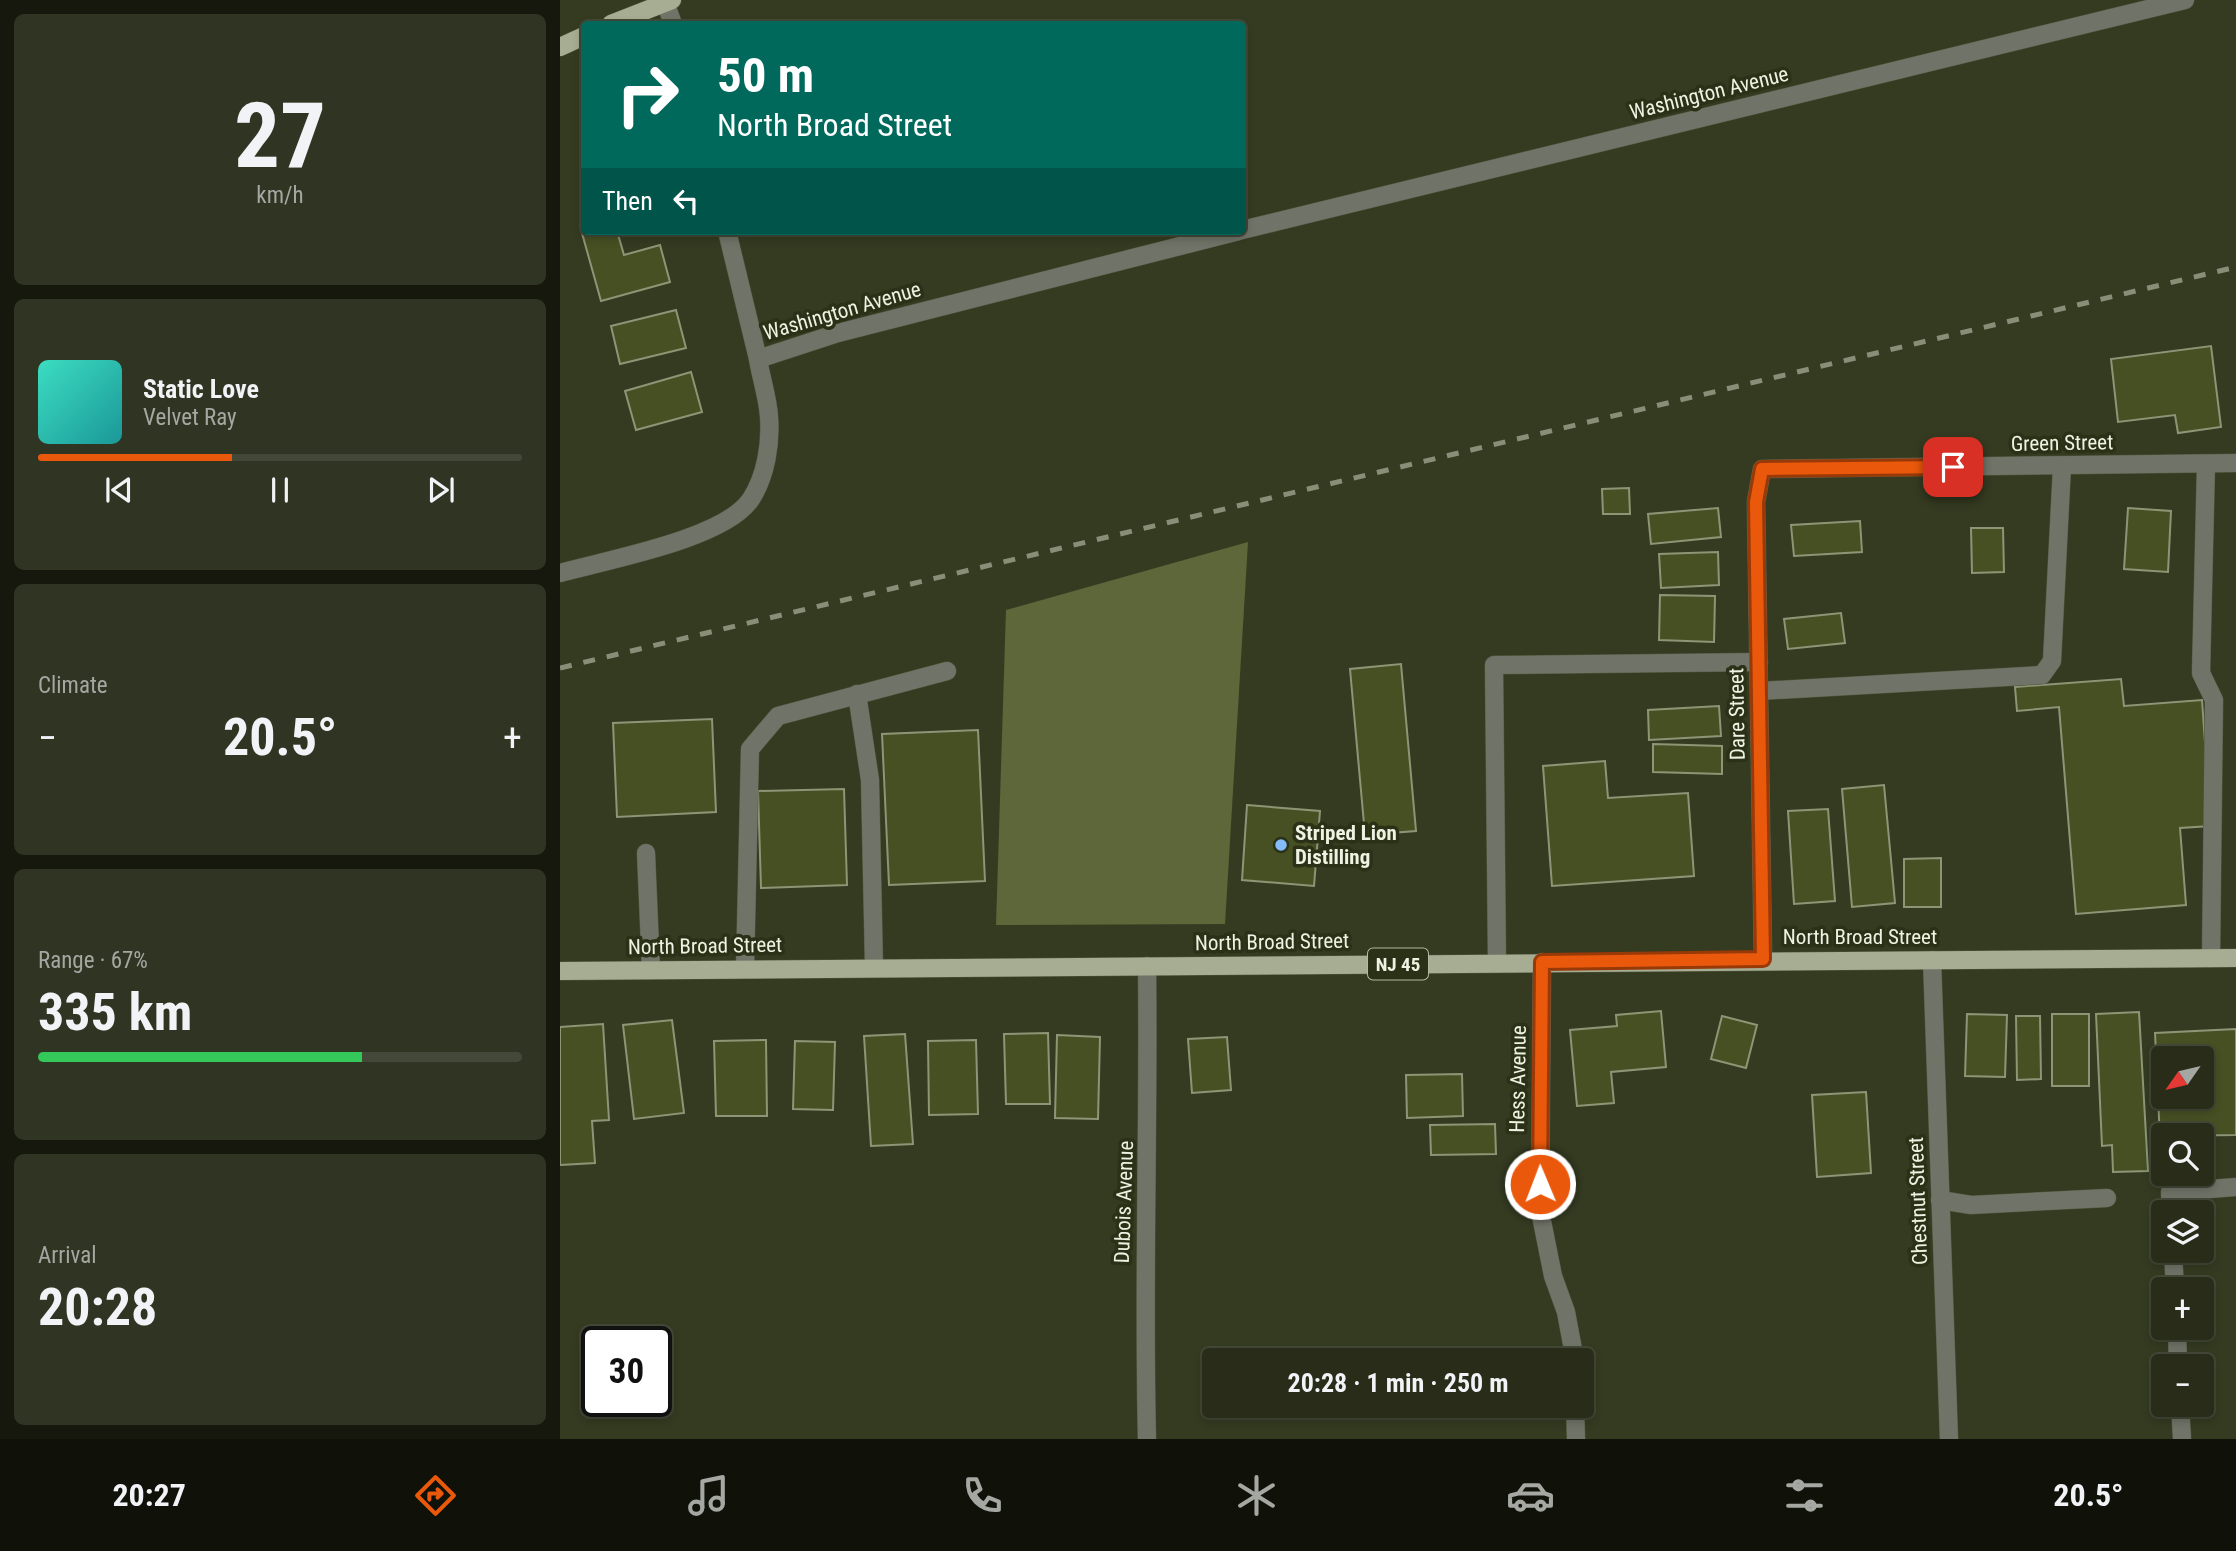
<!DOCTYPE html>
<meta charset="utf-8">
<style>
:root{--surface:#282c19;--page:#303422;--text:#f1f3f6;--muted:#a5a7a2;--line:#444838;--accent:#ea580c}
body{margin:0;font-family:"Roboto Condensed",sans-serif;background:var(--page);color:var(--text);height:100vh;display:flex;flex-direction:column;font-size:26px;white-space:nowrap}
*{box-sizing:border-box;margin:0}
p{font-size:23px;color:var(--muted)}
.icon{flex:none;width:38px;height:38px;fill:none;stroke:currentColor;stroke-width:2;stroke-linecap:round;stroke-linejoin:round}
.map{position:relative;flex:1;overflow:hidden}
.panel{display:flex;flex-direction:column;gap:14px;padding:14px;background:#16180e;width:560px}
.panel>*{flex:none}
.banner{position:absolute;left:21px;top:21px;width:665px;height:214px;border-radius:7px;box-shadow:0 4px 10px #0003,0 0 0 2px var(--line);background:#00695c;color:#fff;overflow:hidden}
.needle{width:46px;rotate:236deg}
.controls{position:absolute;left:1591px;top:1046px;display:grid;gap:14px}
.controls a{display:grid;place-items:center;width:63px;height:63px;border-radius:7px;background:var(--surface);box-shadow:0 4px 10px #0003,0 0 0 2px var(--line);font-size:35px}
.speed{position:absolute;left:21px;top:1326px;display:flex;gap:14px;font-size:35px;font-weight:700;text-align:center}
.speed>*{display:grid;place-content:center;width:91px;height:91px;border-radius:50%;background:var(--surface);box-shadow:0 4px 10px #0003,0 0 0 2px var(--line);line-height:1}
.speed .limit{border:4px solid #111;border-radius:10px;background:#fff;color:#111}
.pin{position:absolute;display:grid;place-items:center;width:60px;height:60px;color:#fff;margin:-30px;border-radius:14px;box-shadow:0 4px 10px #0006}
.me{position:absolute;width:77px;margin:-38px;rotate:359deg;stroke-linejoin:round;filter:drop-shadow(0 0 5px #0008)}
.turn{display:flex;align-items:center;gap:24px;height:147px;padding:0 21px;font-size:32px}
.turn .icon{width:91px;height:91px;stroke-width:2.5}
.turn b{display:block;font-size:49px;line-height:60px}
.then{display:flex;align-items:center;height:66px;padding:0 21px;background:#0003;gap:14px;font-size:26px}
.big{font-size:52px;font-weight:700;line-height:1.1}
.panel .card{flex:1;display:flex;flex-direction:column;justify-content:center;gap:10px;min-width:0;padding:0 24px;border-radius:10px;background:var(--page)}
.panel .dial{align-items:center;gap:0}
.dial b{font-size:91px;line-height:1}
.song{display:flex;align-items:center;gap:21px}
.cover{width:84px;height:84px;border-radius:10px;background:linear-gradient(135deg,hsl(170 70% 55%),hsl(180 70% 35%))}
.played{height:7px;border-radius:4px;background:linear-gradient(90deg,var(--accent) 40%,var(--line) 40%)}
.keys{display:flex;justify-content:space-around;direction:ltr}
.heat{display:flex;justify-content:space-between;align-items:center;font-size:38px;direction:ltr}
.charge{height:10px;border-radius:5px;background:linear-gradient(90deg,#34c759 67%,var(--line) 0)}
.trip{position:absolute;left:642px;top:1348px;width:392px;height:70px;border-radius:7px;background:var(--surface);box-shadow:0 4px 10px #0003,0 0 0 2px var(--line);font-weight:700;line-height:70px;text-align:center}
.tabs{display:flex;height:112px;justify-content:space-around;align-items:center;background:#10120a;color:var(--muted)}
.tabs .icon{width:49px;height:49px}
.tabs .selected{color:var(--accent)}
.tabs b{font-size:32px;color:var(--text)}
main{display:flex;flex:1;min-height:0}
.map>svg:first-child{display:block}
.green{fill:#5d673a}
.building{fill:#475023;stroke:#8d9577;stroke-width:2;fill-rule:evenodd}
.lines{fill:none;stroke-linecap:round;stroke-linejoin:round}
.minor-casing{stroke:#535840;stroke-width:19}
.major-casing{stroke:#535840;stroke-width:19}
.minor{stroke:#707367;stroke-width:18}
.major{stroke:#a7ad93;stroke-width:18}
.rail{stroke:#898e79;stroke-width:5;stroke-dasharray:12 12;stroke-linecap:butt}
.route-casing{stroke:#983908;stroke-width:18}
.route{stroke:#ea580c;stroke-width:12}
.poi-dot{fill:#84bcfb;stroke:#2b3117;stroke-width:2.5}
.labels{text-anchor:middle;stroke-width:7;stroke-linejoin:round;paint-order:stroke}
.shield{fill:#2b3117;stroke:#b4b8a5;stroke-width:2}
.shield-label{font-size:19px;font-weight:bold;fill:#eef2e2}
.street-label{font-size:21px;fill:#eef2e2;stroke:#2b3117}
.poi-label{font-size:21px;font-weight:bold;fill:#eef2e2;stroke:#2b3117;text-anchor:start}
</style>
<main>
<section class="panel">
<div class="card dial"><b>27</b><p>km/h</p></div>
<div class="card">
<div class="song"><i class="cover"></i><div><b>Static Love</b><p>Velvet Ray</p></div></div>
<div class="played"></div>
<div class="keys"><svg class="icon" aria-label="previous" viewBox="0 0 24 24"><path d="M18 5L8 12l10 7zM5 5v14"/></svg><svg class="icon" aria-label="pause" viewBox="0 0 24 24"><path d="M8 5v14M16 5v14"/></svg><svg class="icon" aria-label="next" viewBox="0 0 24 24"><path d="M6 5l10 7-10 7zM19 5v14"/></svg></div>
</div>
<div class="card"><p>Climate</p>
<div class="heat"><a>−</a><b class="big">20.5°</b><a>+</a></div>
</div>
<div class="card"><p>Range · 67%</p><b class="big">335 km</b><div class="charge"></div></div>
<div class="card"><p>Arrival</p><b class="big">20:28</b></div>
</section>
<div class="map">
<svg width="1676" height="1439" viewBox="0 0 1676 1439">
<rect width="100%" height="100%" fill="#353b21"/>
<polygon class="green" points="688,542 665,924 436,925 446,610"/>
<g class="building">
<polygon points="24,225 24,231 57,231 64,255 100,245 110,282 41,301 20,226"/>
<polygon points="116,310 126,348 60,364 51,326"/>
<polygon points="1651,346 1661,427 1618,433 1615,415 1558,422 1551,359"/>
<polygon points="131,372 142,412 76,430 65,391"/>
<polygon points="1069,488 1070,514 1043,514 1042,489"/>
<polygon points="1158,508 1161,537 1091,544 1088,514"/>
<polygon points="1568,508 1611,511 1608,572 1564,569"/>
<polygon points="1300,521 1302,552 1234,556 1231,525"/>
<polygon points="1411,528 1443,528 1444,572 1412,573"/>
<polygon points="1158,552 1159,585 1101,588 1099,554"/>
<polygon points="1100,595 1155,596 1154,642 1099,640"/>
<polygon points="1281,613 1285,643 1228,649 1224,619"/>
<polygon points="841,664 856,831 805,835 790,669"/>
<polygon points="1561,679 1564,706 1642,700 1651,826 1620,828 1626,905 1516,914 1499,707 1457,711 1455,687"/>
<polygon points="1159,706 1161,736 1089,740 1088,710"/>
<polygon points="152,719 156,812 57,817 53,723"/>
<polygon points="418,730 425,881 329,885 322,734"/>
<polygon points="1093,744 1162,746 1162,774 1093,772"/>
<polygon points="1045,761 1048,798 1128,793 1134,876 992,886 983,766"/>
<polygon points="1324,785 1335,903 1292,907 1282,789"/>
<polygon points="284,789 287,885 201,888 198,791"/>
<polygon points="687,805 760,811 754,886 682,880"/>
<polygon points="1268,809 1275,901 1234,904 1228,811"/>
<polygon points="1381,858 1381,907 1344,907 1344,859"/>
<polygon points="1101,1011 1106,1067 1051,1072 1054,1103 1017,1106 1010,1030 1057,1026 1056,1015"/>
<polygon points="1579,1012 1588,1171 1553,1172 1552,1145 1542,1146 1536,1014"/>
<polygon points="1407,1014 1447,1015 1445,1077 1405,1076"/>
<rect x="1492" y="1014" width="37" height="72"/>
<polygon points="1162,1016 1197,1025 1186,1068 1151,1059"/>
<polygon points="1456,1016 1480,1016 1481,1079 1457,1080"/>
<polygon points="112,1020 124,1113 74,1119 63,1025"/>
<polygon points="43,1024 49,1120 32,1121 35,1163 0,1165 0,1027"/>
<path d="M1676,1029V1135L1603,1136L1600,1139L1595,1033ZM1603,1059H1642V1097H1603Z"/>
<polygon points="488,1033 490,1104 446,1104 444,1034"/>
<polygon points="345,1034 353,1144 311,1146 304,1036"/>
<polygon points="497,1035 540,1037 538,1119 495,1118"/>
<polygon points="667,1037 671,1090 632,1093 628,1039"/>
<polygon points="206,1040 207,1116 156,1116 154,1041"/>
<polygon points="416,1040 418,1114 369,1115 368,1041"/>
<polygon points="235,1041 275,1042 273,1110 233,1109"/>
<polygon points="902,1074 903,1116 847,1118 846,1075"/>
<polygon points="1306,1092 1311,1173 1257,1177 1252,1095"/>
<polygon points="935,1124 936,1154 871,1155 870,1125"/>
</g>
<g class="lines">
<g class="minor-casing">
<g id="minor">
<polyline points="105,2 113,24"/>
<polyline points="682,230 1625,0"/>
<polyline points="167,231 198,359"/>
<polyline points="1646,464 1641,673 1654,700 1651,958"/>
<path d="M0,573C46,560 165,539 191,499C206,476 211,443 209,417C208,398 201,378 198,359L278,333L679,231"/>
<polyline points="1199,691 1482,675 1492,661 1502,466"/>
<polyline points="297,694 310,780 314,967"/>
<polyline points="86,853 91,970"/>
<polyline points="1203,959 1196,502 1202,469 1676,463"/>
<polyline points="1372,960 1389,1439"/>
<polyline points="982,962 980,1211 993,1276 1006,1312 1015,1360"/>
<polyline points="937,963 934,665 1199,662"/>
<polyline points="185,969 190,749 218,716 387,671"/>
<polyline points="1380,1200 1411,1205 1547,1198"/>
<polyline points="1611,1213 1610,1192 1676,1187"/>
<polyline points="1613,1251 1615,1290"/>
<polyline points="1617,1328 1618,1367"/>
<polyline points="1015,1405 1016,1439"/>
<polyline points="1620,1405 1622,1439"/>
<path d="M587,1439C583,1281 589,1124 587,966"/>
</g>
</g>
<g class="major-casing">
<g id="major">
<polyline points="51,24 112,0"/>
<polyline points="0,47 24,36"/>
<polyline points="0,971 1676,958"/>
</g>
</g>
<use href="#minor" class="minor"/>
<use href="#major" class="major"/>
<polyline class="rail" points="0,668 1676,267"/>
</g>
<g class="lines">
<g class="route-casing">
<polyline id="route" points="980,1184 982,962 1203,959 1196,502 1202,469 1393,467"/>
</g>
<use href="#route" class="route"/>
</g>
<circle class="poi-dot" cx="721" cy="845" r="7"/>
<g class="labels">
<rect class="shield" x="808" y="948.5" width="60" height="31" rx="5"/>
<g class="shield-label">
<text x="838" y="971">NJ 45</text>
</g>
<g class="street-label">
<text transform="translate(1149 93) rotate(-14)" y="7">Washington Avenue</text>
<text transform="translate(282 311) rotate(-16)" y="7">Washington Avenue</text>
<text transform="translate(1502 443) rotate(-1)" y="7">Green Street</text>
<text transform="translate(1177 714) rotate(-91)" y="7">Dare Street</text>
<text x="1300" y="944">North Broad Street</text>
<text transform="translate(712 942) rotate(-1)" y="7">North Broad Street</text>
<text transform="translate(145 946) rotate(-1)" y="7">North Broad Street</text>
<text transform="translate(958 1079) rotate(-89)" y="7">Hess Avenue</text>
<text transform="translate(1358 1201) rotate(-92)" y="7">Chestnut Street</text>
<text transform="translate(564 1202) rotate(-88)" y="7">Dubois Avenue</text>
</g>
<g class="poi-label">
<text x="735" y="840">Striped Lion<tspan x="735" dy="24">Distilling</tspan></text>
</g>
</g>
</svg>
<div class="controls">
<a><svg class="needle" viewBox="-14 -14 28 28"><path d="M0-13l5 13h-10z" fill="#e53935"/><path d="M0 13l5-13h-10z" fill="#a5a7a2"/></svg></a>
<a><svg class="icon" aria-label="search" viewBox="0 0 24 24"><circle cx="10" cy="10" r="6"/><path d="M15 15l6 6"/></svg></a>
<a><svg class="icon" aria-label="layers" viewBox="0 0 24 24"><path d="M12 4l9 5-9 5-9-5zM3 14l9 5 9-5"/></svg></a>
<a>+</a>
<a>−</a>
</div>
<div class="speed"><div class="limit">30</div></div>
<div class="pin" style="left:1393px;top:467px;background:#d93025"><svg class="icon" aria-label="arrive" viewBox="0 0 24 24"><path d="M6 21V4h12l-3 4 3 4H6"/></svg></div>
<svg class="me" style="left:980px;top:1184px" viewBox="-20 -20 40 40"><circle r="17" fill="#ea580c" stroke="#fff" stroke-width="3"/><path d="M0-11L8 9 0 5-8 9z" fill="#fff"/></svg>
<div class="trip">20:28 · 1 min · 250 m</div>
<div class="banner">
<div class="turn"><svg class="icon" aria-label="right" viewBox="0 0 24 24"><path d="M7 20v-9h11M14 6l5 5-5 5"/></svg><div><b>50 m</b>North Broad Street</div></div>
<div class="then">Then<svg class="icon" aria-label="left" viewBox="0 0 24 24"><path d="M17 20v-9H6M10 6l-5 5 5 5"/></svg></div>
</div>
</div>
</main>
<nav class="tabs">
<b>20:27</b>
<svg class="icon selected" aria-label="directions" viewBox="0 0 24 24"><path d="M12 3l9 9-9 9-9-9zM9 14v-3h6M13 9l2 2-2 2"/></svg>
<svg class="icon" aria-label="music" viewBox="0 0 24 24"><path d="M9 18V5l10-2v13"/><circle cx="6" cy="18" r="3"/><circle cx="16" cy="16" r="3"/></svg>
<svg class="icon" aria-label="phone" viewBox="0 0 24 24"><path d="M5 4h4l2 5-3 2q2 4 5 5l2-3 5 2v4C11 20 4 13 5 4z"/></svg>
<svg class="icon" aria-label="climate" viewBox="0 0 24 24"><path d="M12 3v18M4 7l16 10M4 17L20 7"/></svg>
<svg class="icon" aria-label="car" viewBox="0 0 24 24"><path d="M5 17H2v-5l4-1 3-4h7l3 4 3 1v5h-3M9 17h6M6 11h13"/><circle cx="7" cy="17" r="2"/><circle cx="17" cy="17" r="2"/></svg>
<svg class="icon" aria-label="filters" viewBox="0 0 24 24"><path d="M4 7h16M4 17h16"/><circle cx="9" cy="7" r="2"/><circle cx="15" cy="17" r="2"/></svg>
<b>20.5°</b>
</nav>
